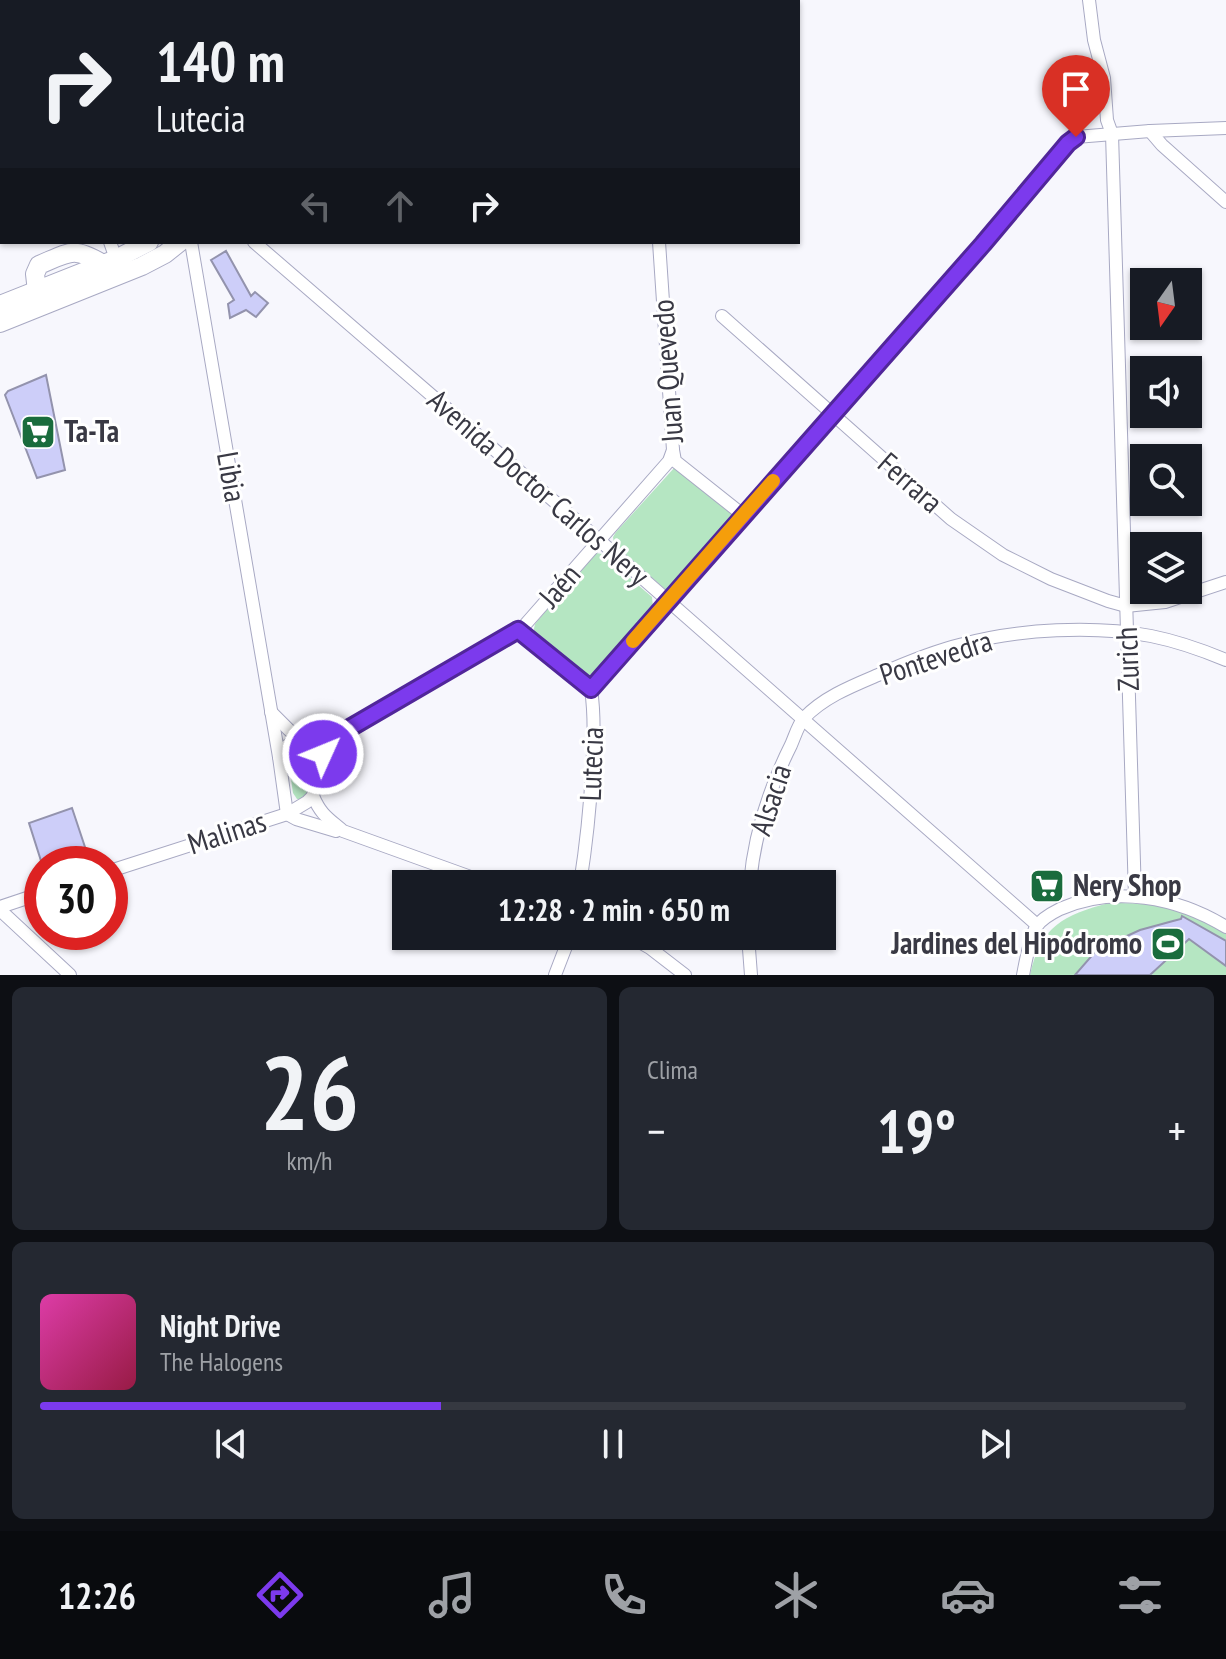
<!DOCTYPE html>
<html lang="es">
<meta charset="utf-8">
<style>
:root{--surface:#171b24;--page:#242831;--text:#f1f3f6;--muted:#9ea1a6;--line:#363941;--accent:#7c3aed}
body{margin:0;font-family:"PT Sans Narrow",sans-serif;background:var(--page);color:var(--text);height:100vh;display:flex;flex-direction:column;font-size:30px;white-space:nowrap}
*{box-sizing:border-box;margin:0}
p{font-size:26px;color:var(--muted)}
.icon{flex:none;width:44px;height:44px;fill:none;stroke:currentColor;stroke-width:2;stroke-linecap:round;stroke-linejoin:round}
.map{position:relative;height:975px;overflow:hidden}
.drawer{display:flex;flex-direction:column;gap:12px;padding:12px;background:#0d0f14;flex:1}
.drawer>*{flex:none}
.banner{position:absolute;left:0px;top:0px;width:800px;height:244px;box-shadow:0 2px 6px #0004;background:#171b24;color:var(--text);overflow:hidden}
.needle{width:52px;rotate:194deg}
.buttons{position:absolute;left:1130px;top:268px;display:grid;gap:16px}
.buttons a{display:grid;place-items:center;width:72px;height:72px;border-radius:0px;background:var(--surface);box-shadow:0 2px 6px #0004;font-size:40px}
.speed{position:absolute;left:24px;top:846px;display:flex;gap:16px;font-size:40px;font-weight:700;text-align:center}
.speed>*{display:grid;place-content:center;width:104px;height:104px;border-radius:50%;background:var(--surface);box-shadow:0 2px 6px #0004;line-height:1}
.speed .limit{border:12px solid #d22;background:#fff;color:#111}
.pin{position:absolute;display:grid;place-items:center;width:68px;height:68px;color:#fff;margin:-82px -34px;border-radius:50% 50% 50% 0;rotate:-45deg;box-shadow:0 0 8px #0007}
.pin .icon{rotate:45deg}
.me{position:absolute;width:88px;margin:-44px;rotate:46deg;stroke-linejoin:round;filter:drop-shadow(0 0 6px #0008)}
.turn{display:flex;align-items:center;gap:28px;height:168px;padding:0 24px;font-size:36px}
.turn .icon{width:104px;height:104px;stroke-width:2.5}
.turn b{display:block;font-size:56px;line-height:68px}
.lanes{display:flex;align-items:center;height:76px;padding:0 24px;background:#0003;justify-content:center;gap:40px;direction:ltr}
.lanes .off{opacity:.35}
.big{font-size:60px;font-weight:600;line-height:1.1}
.drawer .card{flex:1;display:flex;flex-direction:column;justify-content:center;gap:12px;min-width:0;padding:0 28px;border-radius:12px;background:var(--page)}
.drawer .dial{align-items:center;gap:0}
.dial b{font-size:104px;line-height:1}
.song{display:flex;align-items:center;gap:24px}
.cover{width:96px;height:96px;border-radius:12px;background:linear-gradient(135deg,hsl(320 70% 55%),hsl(340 70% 35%))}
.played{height:8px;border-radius:4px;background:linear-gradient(90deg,var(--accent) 35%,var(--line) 35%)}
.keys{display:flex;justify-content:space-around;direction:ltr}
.heat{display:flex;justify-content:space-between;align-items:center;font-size:44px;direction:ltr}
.drawer .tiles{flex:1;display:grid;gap:12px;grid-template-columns:1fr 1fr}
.card:last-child{grid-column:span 2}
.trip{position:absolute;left:392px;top:870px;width:444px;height:80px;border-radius:0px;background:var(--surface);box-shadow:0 2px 6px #0004;font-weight:600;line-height:80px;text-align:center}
.menu{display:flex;height:128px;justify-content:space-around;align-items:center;background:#090b0e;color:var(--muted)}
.menu .icon{width:56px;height:56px}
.menu .selected{color:var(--accent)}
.menu b{font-size:36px;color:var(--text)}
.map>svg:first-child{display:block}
.green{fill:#b5e6c2}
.building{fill:#cdcef9;stroke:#9393ad;stroke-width:2}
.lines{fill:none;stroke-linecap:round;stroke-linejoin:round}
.minor-casing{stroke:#a8a9c3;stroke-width:14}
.primary-casing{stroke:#a8a9c3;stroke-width:20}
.minor{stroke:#fff;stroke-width:12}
.primary{stroke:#fff;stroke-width:18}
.route-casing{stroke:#51269a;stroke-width:20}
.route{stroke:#7c3aed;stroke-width:14}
.slow{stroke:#f59e0b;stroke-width:14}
.labels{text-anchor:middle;stroke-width:6;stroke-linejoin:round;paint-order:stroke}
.street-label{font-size:30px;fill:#393944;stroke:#fff}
.poi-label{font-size:30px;font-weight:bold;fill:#393944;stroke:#fff;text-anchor:start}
</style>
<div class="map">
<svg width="1226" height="975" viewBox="0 0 1226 975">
<rect width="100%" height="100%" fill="#f7f7fd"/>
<g class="green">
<polygon points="675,467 734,514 730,522 673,588 667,591 614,544 613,537 616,532"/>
<polygon points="596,553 602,554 652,597 653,607 602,669 595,674 584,676 536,638 533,633 535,624 592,555"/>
<polygon points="301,743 310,756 308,793 301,799 297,799 293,793 287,751"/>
<path d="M1109,903C1139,903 1170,904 1198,917C1208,922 1217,928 1226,933V975H1030C1041,926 1063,915 1109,903Z"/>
</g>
<g class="building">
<polygon points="226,251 251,296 255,292 268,303 256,317 246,310 230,318 228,304 234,300 211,260"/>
<polygon points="46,375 65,470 37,478 5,395 8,391"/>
<polygon points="72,808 87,853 54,864 42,864 29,823"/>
<polygon points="1182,916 1226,941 1226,966 1189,939 1150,975 1075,975 1095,952 1105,946 1140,930 1173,921 1181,919"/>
</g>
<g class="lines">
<g class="minor-casing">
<g id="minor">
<polyline points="127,0 130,2"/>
<polyline points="644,0 645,2"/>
<polyline points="1089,0 1094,40 1104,78 1107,120 1112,134 1135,896"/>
<polyline points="0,129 2,129"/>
<polyline points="1150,131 1162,145 1226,202"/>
<polyline points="110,242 116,259"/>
<polyline points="191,242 279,757 287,814"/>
<polyline points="254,242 599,540 1037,925"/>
<polyline points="659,242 673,450 675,461 743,515"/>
<polyline points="722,316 951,519 1003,555 1051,579 1108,601 1126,606 1165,602 1226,582"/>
<path d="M518,630L591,689C595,716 594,743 592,771C590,809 586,846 580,884"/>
<polyline points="591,689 983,244 1068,143 1076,137 1150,131 1226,128"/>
<polyline points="279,757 284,748 292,742 336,736 524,626 669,461 673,450"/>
<path d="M313,796C321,815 328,818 343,831L490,884"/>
<polyline points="287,814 296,819 336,831"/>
<polyline points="110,871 287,814 307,802 313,796 317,768 316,757 311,747 289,730 271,712"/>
<path d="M750,884C754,835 769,789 791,745C795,736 798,725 804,718C824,697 852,686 878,675C905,663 934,651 963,644C1019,629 1094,625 1151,636C1176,641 1202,650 1226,660"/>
<polyline points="0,907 42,893"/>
<polyline points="0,910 70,975"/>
<polyline points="629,936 650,948 685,975"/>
<polyline points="748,936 751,975"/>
<polyline points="555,975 570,936"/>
<path d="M1023,975C1026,960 1029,941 1036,927C1041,919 1052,913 1060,909C1114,885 1177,897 1226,927"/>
</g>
</g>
<g class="primary-casing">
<g id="primary">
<polyline points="310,2 311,0"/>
<polyline points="325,2 326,0"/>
<path d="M38,300L35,274L39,265C70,252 73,246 103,264"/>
<polyline points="0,305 116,259 149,242"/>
<polyline points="0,323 142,266 165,254 180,242"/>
</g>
</g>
<use href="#minor" class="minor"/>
<use href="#primary" class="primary"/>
</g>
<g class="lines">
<g class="route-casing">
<polyline id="route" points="323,754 336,736 518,630 591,689 983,244 1068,143 1076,137"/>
</g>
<use href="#route" class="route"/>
<polyline class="slow" points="633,641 773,481"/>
</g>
<defs>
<g id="supermarket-square" transform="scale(1.8)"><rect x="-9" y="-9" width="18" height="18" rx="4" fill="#1a6c3d" stroke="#fff"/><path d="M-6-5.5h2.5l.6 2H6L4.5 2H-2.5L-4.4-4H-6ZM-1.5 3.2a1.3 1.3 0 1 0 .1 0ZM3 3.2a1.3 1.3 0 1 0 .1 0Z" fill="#fff"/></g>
<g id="stadium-square" transform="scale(1.8)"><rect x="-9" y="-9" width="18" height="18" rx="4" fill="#1a6c3d" stroke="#fff"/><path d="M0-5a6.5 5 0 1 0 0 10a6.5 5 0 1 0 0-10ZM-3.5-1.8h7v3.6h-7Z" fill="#fff"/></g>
</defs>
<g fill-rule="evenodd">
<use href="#supermarket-square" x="38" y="432"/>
<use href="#supermarket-square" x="1047" y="886"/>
<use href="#stadium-square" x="1168" y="944"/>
</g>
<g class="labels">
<g class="street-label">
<text transform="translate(668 371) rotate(-94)" y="10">Juan Quevedo</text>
<text transform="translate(231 477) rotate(80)" y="10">Libia</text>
<text transform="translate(910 483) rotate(41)" y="10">Ferrara</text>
<text transform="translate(538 488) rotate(41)" y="10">Avenida Doctor Carlos Nery</text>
<text transform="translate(560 586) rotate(-49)" y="10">Jaén</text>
<text transform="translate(936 658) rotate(-18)" y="10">Pontevedra</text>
<text transform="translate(1128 659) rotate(-92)" y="10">Zurich</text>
<text transform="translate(592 764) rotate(-88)" y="10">Lutecia</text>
<text transform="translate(771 800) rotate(-72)" y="10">Alsacia</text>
<text transform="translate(227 833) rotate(-18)" y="10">Malinas</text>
</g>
<g class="poi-label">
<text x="64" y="442">Ta-Ta</text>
<text x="1073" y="896">Nery Shop</text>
<text x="1142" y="954" text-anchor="end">Jardines del Hipódromo</text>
</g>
</g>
</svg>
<div class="buttons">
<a><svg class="needle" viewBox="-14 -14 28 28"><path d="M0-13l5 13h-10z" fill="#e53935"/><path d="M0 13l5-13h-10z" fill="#9ea1a6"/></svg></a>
<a><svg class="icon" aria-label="sound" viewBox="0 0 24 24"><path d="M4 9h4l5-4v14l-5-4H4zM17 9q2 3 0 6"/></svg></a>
<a><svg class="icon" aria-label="search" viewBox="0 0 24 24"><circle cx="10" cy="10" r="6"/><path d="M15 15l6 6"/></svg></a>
<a><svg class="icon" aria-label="layers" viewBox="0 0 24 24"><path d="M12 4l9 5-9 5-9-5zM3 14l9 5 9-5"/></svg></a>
</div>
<div class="speed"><div class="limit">30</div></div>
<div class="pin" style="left:1076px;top:137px;background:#d93025"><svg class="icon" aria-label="arrive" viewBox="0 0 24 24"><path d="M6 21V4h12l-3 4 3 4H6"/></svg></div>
<svg class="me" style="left:323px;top:754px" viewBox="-20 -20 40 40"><circle r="17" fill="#7c3aed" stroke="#fff" stroke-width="3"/><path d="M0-11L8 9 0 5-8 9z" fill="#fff"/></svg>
<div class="trip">12:28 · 2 min · 650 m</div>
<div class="banner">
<div class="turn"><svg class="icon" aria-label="right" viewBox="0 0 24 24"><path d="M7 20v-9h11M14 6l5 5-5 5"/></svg><div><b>140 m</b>Lutecia</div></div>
<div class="lanes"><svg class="icon off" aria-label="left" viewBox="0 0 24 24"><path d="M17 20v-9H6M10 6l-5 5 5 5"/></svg><svg class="icon off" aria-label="ahead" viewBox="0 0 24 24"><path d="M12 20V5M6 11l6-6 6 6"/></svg><svg class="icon" aria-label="right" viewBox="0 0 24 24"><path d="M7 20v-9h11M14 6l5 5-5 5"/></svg></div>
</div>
</div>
<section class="drawer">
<div class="tiles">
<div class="card dial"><b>26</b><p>km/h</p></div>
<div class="card"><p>Clima</p>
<div class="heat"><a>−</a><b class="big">19°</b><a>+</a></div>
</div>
<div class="card">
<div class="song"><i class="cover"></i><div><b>Night Drive</b><p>The Halogens</p></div></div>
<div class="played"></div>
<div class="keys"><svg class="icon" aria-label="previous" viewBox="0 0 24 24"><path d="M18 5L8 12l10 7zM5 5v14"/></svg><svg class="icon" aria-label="pause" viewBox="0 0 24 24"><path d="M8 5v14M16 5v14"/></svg><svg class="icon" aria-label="next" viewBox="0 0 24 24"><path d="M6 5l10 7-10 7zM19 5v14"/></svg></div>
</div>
</div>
</section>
<nav class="menu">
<b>12:26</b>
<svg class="icon selected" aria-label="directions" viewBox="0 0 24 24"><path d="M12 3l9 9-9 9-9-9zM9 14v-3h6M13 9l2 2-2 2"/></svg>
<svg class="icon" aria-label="music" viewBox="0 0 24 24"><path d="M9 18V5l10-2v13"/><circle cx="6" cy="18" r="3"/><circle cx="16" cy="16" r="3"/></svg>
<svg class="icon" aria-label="phone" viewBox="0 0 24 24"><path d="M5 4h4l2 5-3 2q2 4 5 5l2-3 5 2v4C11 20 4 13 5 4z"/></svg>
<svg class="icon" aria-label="climate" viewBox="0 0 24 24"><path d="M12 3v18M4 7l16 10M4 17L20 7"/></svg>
<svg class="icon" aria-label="car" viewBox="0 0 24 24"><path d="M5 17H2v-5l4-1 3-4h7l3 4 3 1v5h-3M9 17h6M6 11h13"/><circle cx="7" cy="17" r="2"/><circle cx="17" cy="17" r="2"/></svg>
<svg class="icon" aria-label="filters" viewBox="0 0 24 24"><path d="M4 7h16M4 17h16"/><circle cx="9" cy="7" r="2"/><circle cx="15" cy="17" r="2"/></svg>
</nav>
